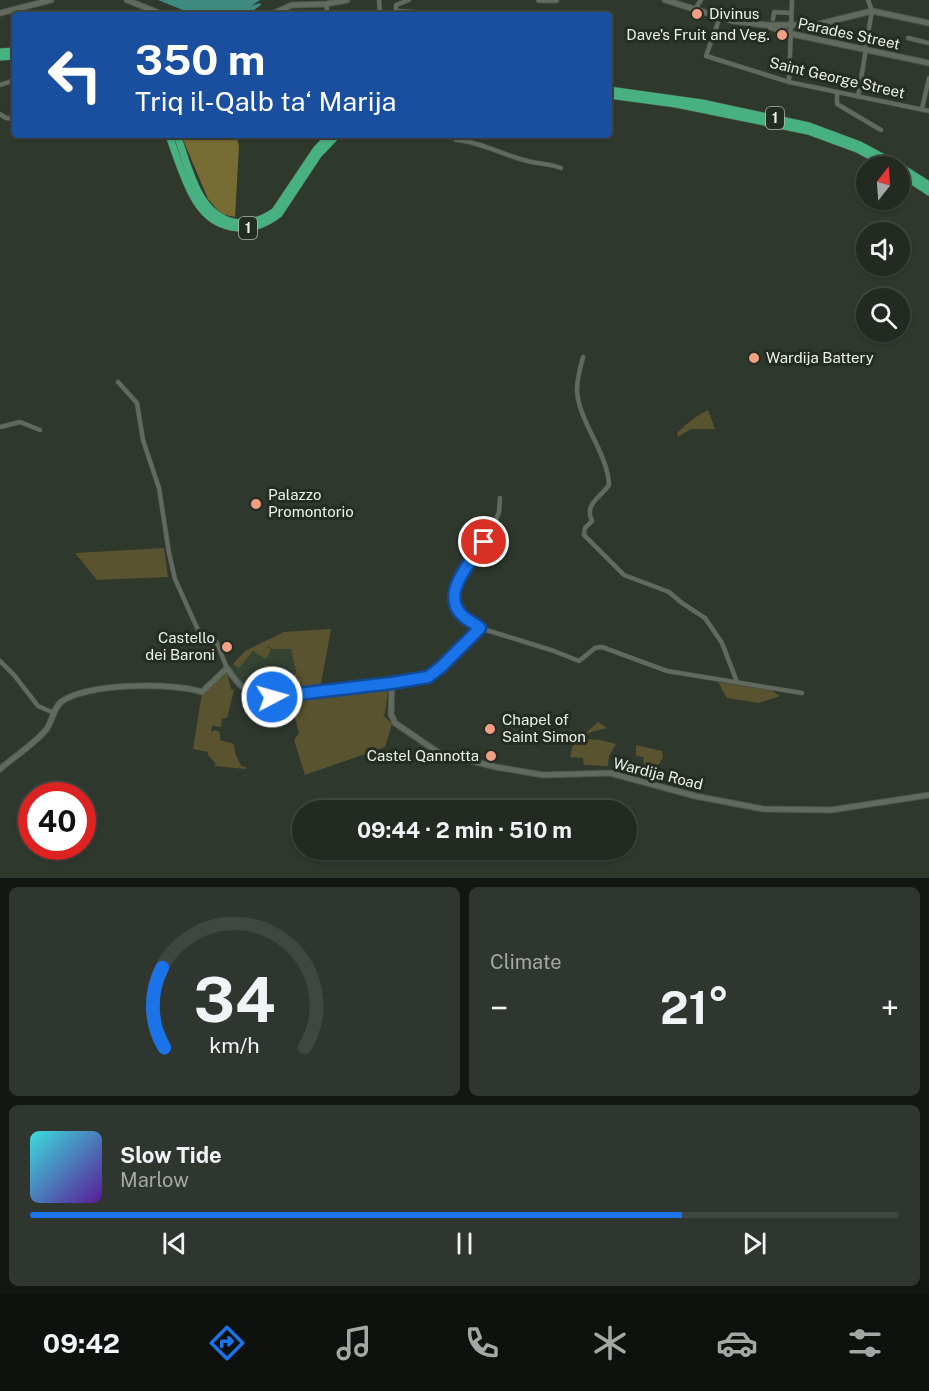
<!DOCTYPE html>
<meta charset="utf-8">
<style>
:root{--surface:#232a22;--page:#2f362f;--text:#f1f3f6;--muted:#a3a7a5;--line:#404640;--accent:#1a73e8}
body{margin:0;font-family:"Public Sans",sans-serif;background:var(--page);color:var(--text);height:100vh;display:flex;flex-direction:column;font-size:22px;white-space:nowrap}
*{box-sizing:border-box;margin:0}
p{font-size:20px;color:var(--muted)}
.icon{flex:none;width:33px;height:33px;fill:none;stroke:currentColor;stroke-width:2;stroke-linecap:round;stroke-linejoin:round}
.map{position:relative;height:878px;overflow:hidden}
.drawer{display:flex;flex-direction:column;gap:9px;padding:9px;background:#131713;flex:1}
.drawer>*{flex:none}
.hud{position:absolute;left:12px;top:12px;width:600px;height:126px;border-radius:6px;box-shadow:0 2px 4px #0004,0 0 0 2px var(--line);background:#1a4fa0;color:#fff;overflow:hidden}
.needle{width:39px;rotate:17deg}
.fabs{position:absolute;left:856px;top:156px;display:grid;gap:12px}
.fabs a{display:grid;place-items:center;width:54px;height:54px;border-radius:50%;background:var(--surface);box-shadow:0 2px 4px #0004,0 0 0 2px var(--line);font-size:30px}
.speed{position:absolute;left:18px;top:782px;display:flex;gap:12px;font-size:30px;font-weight:700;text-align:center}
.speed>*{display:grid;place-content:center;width:78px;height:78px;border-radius:50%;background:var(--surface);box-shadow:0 2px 4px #0004,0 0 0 2px var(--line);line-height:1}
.speed .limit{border:9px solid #d22;background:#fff;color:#111}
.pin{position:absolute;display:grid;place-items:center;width:51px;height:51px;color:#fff;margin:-26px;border:3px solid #fff;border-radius:50%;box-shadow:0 2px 6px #0007}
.me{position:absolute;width:66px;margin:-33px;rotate:84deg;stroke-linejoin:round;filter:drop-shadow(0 0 4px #0008)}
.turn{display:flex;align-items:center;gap:21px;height:126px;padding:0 24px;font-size:27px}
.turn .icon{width:78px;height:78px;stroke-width:2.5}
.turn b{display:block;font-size:42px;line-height:51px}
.big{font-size:45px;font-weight:700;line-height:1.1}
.drawer .widget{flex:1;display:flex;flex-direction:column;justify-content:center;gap:9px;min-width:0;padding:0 21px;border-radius:9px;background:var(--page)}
.drawer .dial{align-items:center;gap:0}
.dial svg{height:156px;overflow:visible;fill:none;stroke:var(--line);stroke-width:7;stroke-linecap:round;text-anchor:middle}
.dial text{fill:var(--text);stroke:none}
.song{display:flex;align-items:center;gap:18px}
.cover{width:72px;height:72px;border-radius:9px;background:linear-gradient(135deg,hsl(180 70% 55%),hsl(270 70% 35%))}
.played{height:6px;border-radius:3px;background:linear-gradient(90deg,var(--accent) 75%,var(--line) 75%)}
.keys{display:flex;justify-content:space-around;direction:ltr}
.heat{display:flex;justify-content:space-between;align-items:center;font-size:33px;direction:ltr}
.drawer .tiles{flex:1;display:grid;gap:9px;grid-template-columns:1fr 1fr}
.widget:last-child{grid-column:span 2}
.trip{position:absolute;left:292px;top:800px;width:345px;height:60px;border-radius:30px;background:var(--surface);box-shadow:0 2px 4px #0004,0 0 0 2px var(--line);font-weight:700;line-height:60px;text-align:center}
.menu{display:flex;height:96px;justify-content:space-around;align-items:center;background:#0e110e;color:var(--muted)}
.menu .icon{width:42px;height:42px}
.menu .active{color:var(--accent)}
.menu b{font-size:27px;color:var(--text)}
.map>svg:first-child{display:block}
.built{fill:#354333}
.green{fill:#5a532f}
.forest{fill:#776d34}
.water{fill:#3e8a7e}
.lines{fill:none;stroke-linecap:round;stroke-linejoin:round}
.street-casing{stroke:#4e564c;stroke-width:5}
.secondary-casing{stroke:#4e564c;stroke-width:7}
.highway-casing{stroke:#4e564c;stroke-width:8}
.street{stroke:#616a5f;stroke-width:4}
.secondary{stroke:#616a5f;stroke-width:5}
.highway{stroke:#47b181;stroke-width:7}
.route-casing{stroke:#114b97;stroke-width:15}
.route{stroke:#1a73e8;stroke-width:10}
.poi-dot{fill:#f39f85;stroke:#252d23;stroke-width:2}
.labels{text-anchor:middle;stroke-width:6;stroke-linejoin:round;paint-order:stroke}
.shield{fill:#252d23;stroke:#b0b6ae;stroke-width:1.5}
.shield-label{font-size:14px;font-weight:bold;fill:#ebf1ea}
.poi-label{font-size:15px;fill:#ebf1ea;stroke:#252d23;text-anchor:start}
.street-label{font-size:15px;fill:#ebf1ea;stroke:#252d23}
</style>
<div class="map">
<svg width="929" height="878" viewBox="0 0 929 878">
<rect width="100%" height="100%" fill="#2f382d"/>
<polygon class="built" points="331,629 320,689 278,694 261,693 250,689 239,680 230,667 245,651 280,634"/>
<g class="green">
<path d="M708,410L715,429H691L678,437L677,433C687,423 696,416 708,410Z"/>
<polygon points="164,548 168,577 97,580 75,553"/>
<polygon points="331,629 320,689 295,692 293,685 296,671 291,649 273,649 266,645 271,650 266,659 253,651 239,668 233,664 245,651 284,632"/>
<polygon points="224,672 227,673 231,689 234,690 227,718 222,718 221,727 212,726 211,732 215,730 220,732 220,740 234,744 235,753 241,766 246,767 246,769 214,766 216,764 208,755 208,752 193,749 202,693"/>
<polygon points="718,682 771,690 780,696 759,703 727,698"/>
<polygon points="383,686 387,687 388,690 385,713 383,715 392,724 385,747 305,775 294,740 299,733 290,700 327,693"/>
<polygon points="598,722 607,728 587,733 584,739 600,740 616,744 609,756 608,766 584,765 583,758 570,757 573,744"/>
<polygon points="636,745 662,751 663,757 658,766 639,771 644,765 643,757 636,756"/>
</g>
<polygon class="forest" points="181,135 236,135 239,146 235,217 221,214 208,199"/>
<polygon class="water" points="158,0 260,0 251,6 260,3 261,5 247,15 195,15"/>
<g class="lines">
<g class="street-casing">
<g id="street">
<polyline points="379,0 380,13"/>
<polyline points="409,0 396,5 396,11 461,15"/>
<polyline points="326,4 328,15"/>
<polyline points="695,9 701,0"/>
<polyline points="720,17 706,56 789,82 929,111"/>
<polyline points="773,19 774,12 791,13"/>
<polyline points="908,38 929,43"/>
<polyline points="866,45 872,11 868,0"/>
<polyline points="789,82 792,0"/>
<polyline points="0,85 15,80"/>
<polyline points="837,93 837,104 881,130"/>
<polyline points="858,97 866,49"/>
<polyline points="922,109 929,78"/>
<polyline points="0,114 6,118 15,119"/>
<path d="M455,135L456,140C478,141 503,155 524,160C536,164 549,163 561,168"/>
<path d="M583,357C580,368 577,379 577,390C578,421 608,453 609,485C600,498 584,504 592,521L585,528L584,535L624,575L669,592L682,603L705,618L722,643L737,682"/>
<polyline points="118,382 137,403 143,440 159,488 169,553 175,579 198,630 216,641 227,668"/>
<polyline points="0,427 20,422 40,430"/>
<polyline points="500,498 499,512 493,527 457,582 454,601 462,616 480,628 554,651 579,661 595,648 602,647 667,671 802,693"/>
<polyline points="0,661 14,675 38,706 54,713"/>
<polyline points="392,683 428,677 441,667 480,628"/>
</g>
</g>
<g class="secondary-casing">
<g id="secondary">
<polyline points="127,0 164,15"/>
<polyline points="539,0 556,0"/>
<polyline points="665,0 733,21 765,25 815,25 872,11 929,23"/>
<polyline points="0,13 51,0"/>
<polyline points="270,15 292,5 326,4 347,0"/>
<polyline points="770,27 792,34 929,63"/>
<path d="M0,769C15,756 33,745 46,730C52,722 53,709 61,702C85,683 174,682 202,692L227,668C240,688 248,695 272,697L392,683L391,714L395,723L439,753L496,767L543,775L610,773L695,796L763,809L831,810L929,795"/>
</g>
</g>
<g class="highway-casing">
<g id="highway">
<polyline points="0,52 15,51"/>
<polyline points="0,57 15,56"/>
<polyline points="609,90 702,103 809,126 860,145 899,166 929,185"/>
<polyline points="609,95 676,104 808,131 857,149 889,166"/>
<path d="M169,135C176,155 183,178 193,196C211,231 248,238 279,214L318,155L337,135"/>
<path d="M177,135C189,167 198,221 241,223C253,223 265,218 275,211L316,150L330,135"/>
<polyline points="900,173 929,192"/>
</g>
</g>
<use href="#street" class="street"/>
<use href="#secondary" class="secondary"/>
<use href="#highway" class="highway"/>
</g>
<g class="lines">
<g class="route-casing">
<path id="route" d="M272,697L392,683L428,677L441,667L480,628C475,624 469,621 464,617C438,595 471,562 484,542"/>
</g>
<use href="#route" class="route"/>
</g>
<g class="poi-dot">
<circle cx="697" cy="14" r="6"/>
<circle cx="782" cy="35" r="6"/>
<circle cx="754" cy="358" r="6"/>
<circle cx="256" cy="504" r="6"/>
<circle cx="227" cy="647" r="6"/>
<circle cx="490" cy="729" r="6"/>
<circle cx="491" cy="756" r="6"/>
</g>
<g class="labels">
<g class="shield">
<rect x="766" y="107" width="18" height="22" rx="4.5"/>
<rect x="239" y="217" width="18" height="22" rx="4.5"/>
</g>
<g class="shield-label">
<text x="775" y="123">1</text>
<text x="248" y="233">1</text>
</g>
<g class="poi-label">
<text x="709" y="19">Divinus</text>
<text x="770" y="40" text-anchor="end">Dave's Fruit and Veg.</text>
<text x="766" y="363">Wardija Battery</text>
<text x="268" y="500">Palazzo<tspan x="268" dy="17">Promontorio</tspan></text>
<text x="215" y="643" text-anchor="end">Castello<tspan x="215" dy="17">dei Baroni</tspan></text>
<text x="502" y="725">Chapel of<tspan x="502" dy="17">Saint Simon</tspan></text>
<text x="479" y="761" text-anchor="end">Castel Qannotta</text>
</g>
<g class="street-label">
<text transform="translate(849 34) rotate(12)" y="5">Parades Street</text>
<text transform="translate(837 78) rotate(13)" y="5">Saint George Street</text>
<text transform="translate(658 774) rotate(14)" y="5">Wardija Road</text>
</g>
</g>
</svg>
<div class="fabs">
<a><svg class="needle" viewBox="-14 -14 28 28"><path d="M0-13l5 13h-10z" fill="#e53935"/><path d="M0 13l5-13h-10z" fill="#a3a7a5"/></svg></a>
<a><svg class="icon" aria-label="sound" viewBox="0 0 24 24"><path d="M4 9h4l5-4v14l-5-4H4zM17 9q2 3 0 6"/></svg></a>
<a><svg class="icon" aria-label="search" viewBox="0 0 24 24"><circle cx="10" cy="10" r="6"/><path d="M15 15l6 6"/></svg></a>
</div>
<div class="speed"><div class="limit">40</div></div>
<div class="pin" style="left:484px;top:542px;background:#d93025"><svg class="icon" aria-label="arrive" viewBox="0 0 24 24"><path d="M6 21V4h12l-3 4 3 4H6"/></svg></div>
<svg class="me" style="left:272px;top:697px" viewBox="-20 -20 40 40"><circle r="17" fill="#1a73e8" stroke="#fff" stroke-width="3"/><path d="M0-11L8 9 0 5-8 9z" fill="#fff"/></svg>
<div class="trip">09:44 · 2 min · 510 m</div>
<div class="hud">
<div class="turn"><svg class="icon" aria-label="left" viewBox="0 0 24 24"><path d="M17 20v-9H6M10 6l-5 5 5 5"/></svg><div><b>350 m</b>Triq il-Qalb ta‘ Marija</div></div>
</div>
</div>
<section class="drawer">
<div class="tiles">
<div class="widget dial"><svg viewBox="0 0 100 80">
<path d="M14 69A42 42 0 1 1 86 69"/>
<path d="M14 69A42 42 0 0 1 13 28" stroke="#1a73e8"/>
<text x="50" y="56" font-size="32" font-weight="700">34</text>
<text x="50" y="72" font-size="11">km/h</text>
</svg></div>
<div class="widget"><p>Climate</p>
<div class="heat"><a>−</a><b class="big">21°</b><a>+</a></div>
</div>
<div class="widget">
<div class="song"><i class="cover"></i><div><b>Slow Tide</b><p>Marlow</p></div></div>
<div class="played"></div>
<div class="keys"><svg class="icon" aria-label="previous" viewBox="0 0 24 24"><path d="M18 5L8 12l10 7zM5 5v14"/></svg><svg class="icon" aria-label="pause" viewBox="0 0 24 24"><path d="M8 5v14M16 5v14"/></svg><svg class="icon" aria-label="next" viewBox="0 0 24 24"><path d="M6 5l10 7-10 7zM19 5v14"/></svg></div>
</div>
</div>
</section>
<nav class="menu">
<b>09:42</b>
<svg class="icon active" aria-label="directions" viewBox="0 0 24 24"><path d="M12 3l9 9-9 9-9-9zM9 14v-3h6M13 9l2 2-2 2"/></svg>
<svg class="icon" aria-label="music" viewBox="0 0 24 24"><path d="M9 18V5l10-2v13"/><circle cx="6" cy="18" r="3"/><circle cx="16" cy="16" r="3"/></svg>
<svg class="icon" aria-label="phone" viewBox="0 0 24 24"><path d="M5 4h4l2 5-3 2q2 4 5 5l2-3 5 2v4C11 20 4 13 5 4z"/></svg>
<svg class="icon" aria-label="climate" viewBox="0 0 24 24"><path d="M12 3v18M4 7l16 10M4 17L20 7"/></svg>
<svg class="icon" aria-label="car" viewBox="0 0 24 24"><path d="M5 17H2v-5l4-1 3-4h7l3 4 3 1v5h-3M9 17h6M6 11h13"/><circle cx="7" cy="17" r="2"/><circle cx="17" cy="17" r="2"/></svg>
<svg class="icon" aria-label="filters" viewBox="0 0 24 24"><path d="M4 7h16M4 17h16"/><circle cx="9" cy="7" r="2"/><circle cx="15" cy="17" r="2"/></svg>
</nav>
